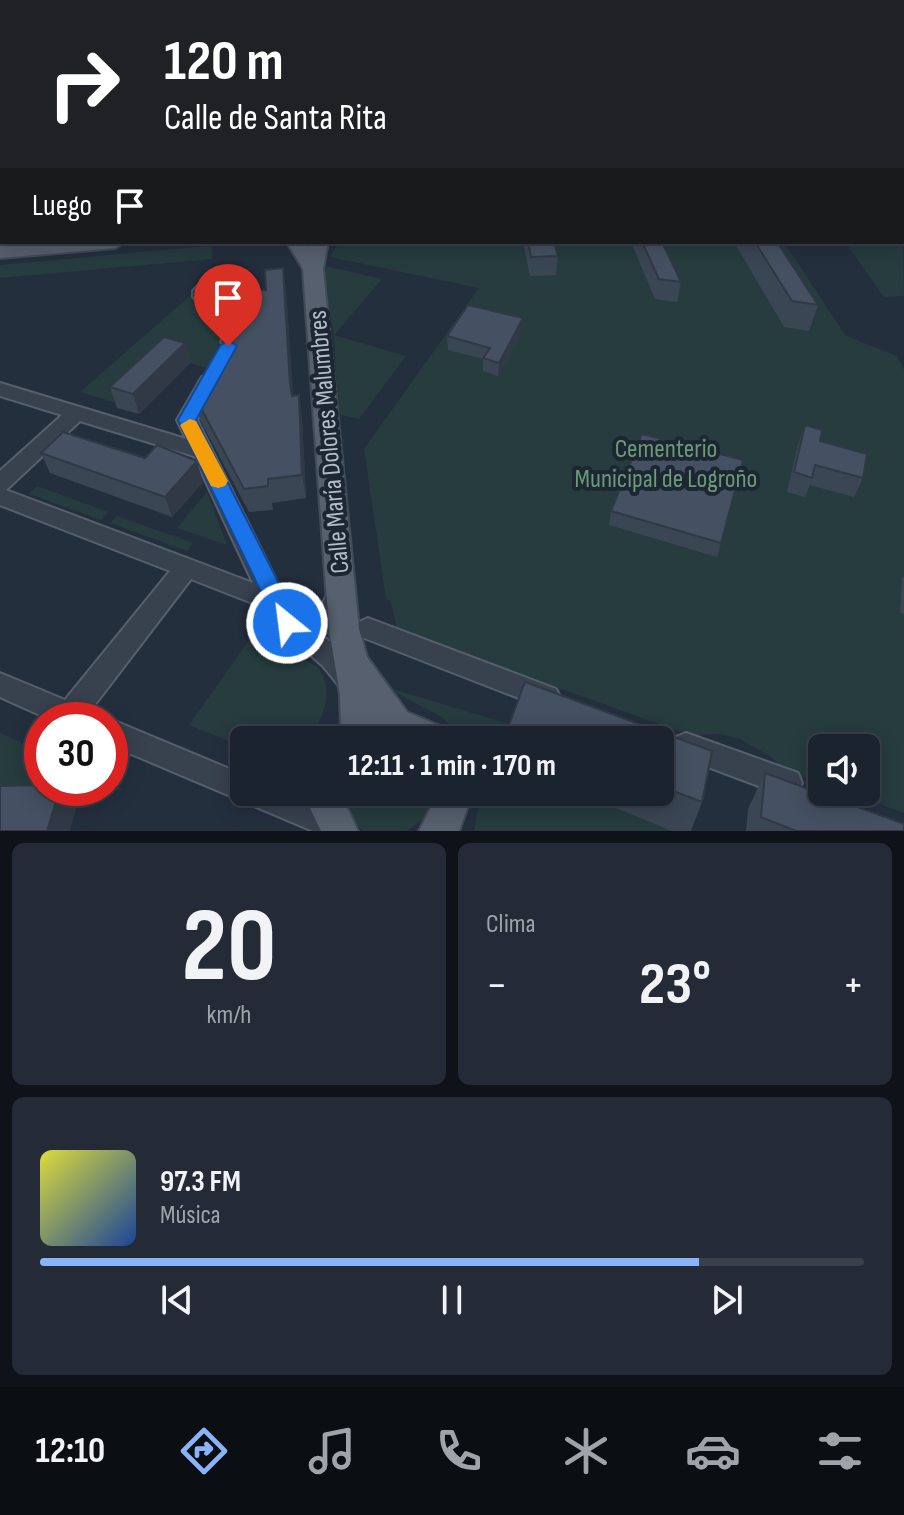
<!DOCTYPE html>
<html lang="es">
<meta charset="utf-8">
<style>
:root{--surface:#1b232e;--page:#242b36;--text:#f1f3f6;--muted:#a0a4aa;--line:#39404a;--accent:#8ab4f8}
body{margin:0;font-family:"Sofia Sans Condensed",sans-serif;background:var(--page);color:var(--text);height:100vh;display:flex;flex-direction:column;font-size:30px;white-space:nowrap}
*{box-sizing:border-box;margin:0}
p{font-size:26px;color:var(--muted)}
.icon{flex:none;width:44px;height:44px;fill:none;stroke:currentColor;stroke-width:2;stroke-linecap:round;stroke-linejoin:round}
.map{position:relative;height:831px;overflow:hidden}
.panel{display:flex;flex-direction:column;gap:12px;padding:12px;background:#0f1319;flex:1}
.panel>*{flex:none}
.guide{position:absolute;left:0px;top:0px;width:904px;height:244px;box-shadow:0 4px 20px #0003,0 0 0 2px var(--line);background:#202124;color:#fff;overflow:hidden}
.fabs{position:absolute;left:808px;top:734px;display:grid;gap:16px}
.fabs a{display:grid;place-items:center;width:72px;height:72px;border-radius:12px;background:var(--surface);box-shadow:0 4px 20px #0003,0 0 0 2px var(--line);font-size:40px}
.speed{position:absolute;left:24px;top:702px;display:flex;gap:16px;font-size:40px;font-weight:700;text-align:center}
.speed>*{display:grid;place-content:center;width:104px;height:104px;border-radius:50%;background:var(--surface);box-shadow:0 4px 20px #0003,0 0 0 2px var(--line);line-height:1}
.speed .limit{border:12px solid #d22;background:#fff;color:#111}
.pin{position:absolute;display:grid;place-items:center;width:68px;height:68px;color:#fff;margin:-82px -34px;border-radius:50% 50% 50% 0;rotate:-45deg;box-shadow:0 0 8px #0007}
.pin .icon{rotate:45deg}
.me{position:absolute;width:88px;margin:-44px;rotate:331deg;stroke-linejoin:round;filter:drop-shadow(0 0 6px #0008)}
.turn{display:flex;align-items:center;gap:28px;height:168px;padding:0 32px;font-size:36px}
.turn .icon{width:104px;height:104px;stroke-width:2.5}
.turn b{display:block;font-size:56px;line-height:68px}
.then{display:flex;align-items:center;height:76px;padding:0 32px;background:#0003;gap:16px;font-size:30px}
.big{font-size:60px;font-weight:700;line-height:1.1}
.panel .widget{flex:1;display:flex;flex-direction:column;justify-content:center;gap:12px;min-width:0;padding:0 28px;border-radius:12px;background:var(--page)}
.panel .dial{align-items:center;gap:0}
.dial b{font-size:104px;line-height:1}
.song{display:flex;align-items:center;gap:24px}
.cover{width:96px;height:96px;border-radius:12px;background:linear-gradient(135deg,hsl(60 70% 55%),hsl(220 70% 35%))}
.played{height:8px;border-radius:4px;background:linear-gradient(90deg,var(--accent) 80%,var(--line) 80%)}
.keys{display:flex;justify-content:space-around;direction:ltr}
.heat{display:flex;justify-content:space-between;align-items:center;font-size:44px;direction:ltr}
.panel .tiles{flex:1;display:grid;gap:12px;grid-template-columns:1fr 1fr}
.widget:last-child{grid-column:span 2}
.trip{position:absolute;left:230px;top:726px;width:444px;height:80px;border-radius:12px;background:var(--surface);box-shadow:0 4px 20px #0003,0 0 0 2px var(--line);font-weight:700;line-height:80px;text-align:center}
.menu{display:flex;height:128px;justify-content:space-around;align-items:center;background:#0b0e12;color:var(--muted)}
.menu .icon{width:56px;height:56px}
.menu .current{color:var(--accent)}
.menu b{font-size:36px;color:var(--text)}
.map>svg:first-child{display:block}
.green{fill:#263c3f}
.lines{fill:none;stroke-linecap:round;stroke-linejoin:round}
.minor-casing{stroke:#565f6c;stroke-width:4}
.major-casing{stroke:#414a57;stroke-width:4}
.minor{fill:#38414e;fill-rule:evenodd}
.major{fill:#56606e;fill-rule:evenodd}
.wall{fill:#3b4654}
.shaded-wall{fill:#303945}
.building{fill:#455162;stroke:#303945;stroke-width:2}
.route{fill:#1a73e8;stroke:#114b97;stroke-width:2}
.slow{fill:#f59e0b}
.labels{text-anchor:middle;stroke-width:8;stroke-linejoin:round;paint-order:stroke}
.street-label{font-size:26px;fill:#b4bcc9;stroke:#1d2633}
.park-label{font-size:26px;fill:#6b9a76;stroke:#1d2633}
</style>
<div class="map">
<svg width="904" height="831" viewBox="0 0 904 831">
<rect width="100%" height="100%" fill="#242f3e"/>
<g class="green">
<polygon points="902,200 904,296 884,297 845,242 902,242"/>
<polygon points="339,242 784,242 846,336 897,356 904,370 904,813 845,792 866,792 866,748 822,748 822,784 786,771 771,757 740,739 719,734 690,735 397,630 391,601 386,599 364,449 479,288 330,257"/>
<polygon points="207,246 212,247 212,259 0,278 0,265"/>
<polygon points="321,265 382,279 334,335 406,356 359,419 338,414 334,335"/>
<polygon points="192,294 199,301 232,308 234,318 207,368 169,357 120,404 80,392"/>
<polygon points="37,486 108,512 101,520 29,494"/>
<polygon points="207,492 227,545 177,528"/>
<polygon points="117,516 193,543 187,551 110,523"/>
<path d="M262,622C272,637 283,646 298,656C304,660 315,664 319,669C336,691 322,730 300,740H244V747L189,725Z"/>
<polygon points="386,687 519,727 514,740 465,740 443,718"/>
<polygon points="0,733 42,752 42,788 110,788 110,784 124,790 0,794"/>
<polygon points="340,792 437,792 427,817 407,831 364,831 351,821"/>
<polygon points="481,792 580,792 680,831 474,831"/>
</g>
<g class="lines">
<g class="minor-casing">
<g id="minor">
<path d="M224,278L242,289L237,298L250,309L249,324L236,346L230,348L221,342L231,324L232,310C221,301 206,310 193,297V291L202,282ZM221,289L225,291L223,293L211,294Z"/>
<path d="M209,375L219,381L197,420L283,594L311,615L318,614L329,590L338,587L347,590L350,597L336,628L322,635L350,659L362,679L358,687L349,691L340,687L323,666L284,632L265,608L191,579L90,711L95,720H51L0,697V673L65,700L170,571L0,505V471L62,415L0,396V383L186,439L177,420L202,377ZM80,421L194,456L253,583L6,490Z"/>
<polygon points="368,618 556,689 560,697 556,705 547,709 359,636 355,629 359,622"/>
<polygon points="110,719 244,775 244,792 288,792 346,814 350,825 347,831 313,831 110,745"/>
<polygon points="686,733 798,773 802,783 798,793 788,797 676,755 672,746 676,737"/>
</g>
</g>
<g class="major-casing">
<g id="major">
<polygon points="385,0 402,0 384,2"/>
<polygon points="49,242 124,242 115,248 0,258 0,246"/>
<polygon points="287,242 305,242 308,247 310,242 328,242 323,269 359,629 367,657 407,712 447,729 452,740 335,740 341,729 340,695 329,629 303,269"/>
<polygon points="309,792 343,792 344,801 358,831 321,831 308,804"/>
<polygon points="439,792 473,792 459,831 419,831"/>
</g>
</g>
<use href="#minor" class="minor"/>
<use href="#major" class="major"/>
</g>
<g class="wall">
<polygon points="523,242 554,242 558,256 556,275 530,276"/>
<polygon points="631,242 662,242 681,282 677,302 655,299"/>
<polygon points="734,242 777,242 818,305 809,331 784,327"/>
<polygon points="283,268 286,291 293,396 302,418 306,498 272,503 273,510 249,512 200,420 195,397"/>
<polygon points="523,318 522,331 498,376 483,371 483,359 448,350 447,336"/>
<polygon points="185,343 190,363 139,414 117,408 110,387"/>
<polygon points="805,425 820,441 863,478 854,497 810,485 805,497 787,492 798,444"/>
<polygon points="41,453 203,482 172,517 50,473"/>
<polygon points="611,511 721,543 717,557 609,525"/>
<polygon points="904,576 904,614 900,613 902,578"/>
<polygon points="525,682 712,751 702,802 691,831 672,831 577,792 660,792 660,740 507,740 509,725"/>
<polygon points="765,773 904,831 746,831 748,809"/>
</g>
<g class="shaded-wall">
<polygon points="59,0 86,0 84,2 60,2"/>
<rect x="0" y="144" width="2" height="19"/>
<polygon points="283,268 286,291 294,407 290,384"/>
<polygon points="523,318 522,331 498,376 499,363"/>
<polygon points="185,343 190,363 139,414 133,394"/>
<polygon points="299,395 302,418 306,498 302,475"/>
<polygon points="197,461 203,482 172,517 165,497"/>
<polygon points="60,788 64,788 76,809 70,831 47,831"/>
</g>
<g class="building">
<polygon points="153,0 208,0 206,2 150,2"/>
<polygon points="438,0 451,0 456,2 428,2"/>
<polygon points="2,131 2,144 0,144 0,132"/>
<polygon points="528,242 554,242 558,256 531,257"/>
<polygon points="642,242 662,242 681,282 659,279"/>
<polygon points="755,242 777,242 818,305 792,301"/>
<polygon points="283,268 290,384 292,396 299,395 302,475 268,479 268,486 244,489 195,397 257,290 266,290 265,270"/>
<polygon points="468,305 523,318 499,363 483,358 490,348 447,336"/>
<polygon points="164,337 185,343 133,394 110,387"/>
<polygon points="805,425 822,430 820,441 867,454 863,478 815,465 812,478 794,472"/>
<polygon points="63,432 145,458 157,445 197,461 165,497 41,453"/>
<polygon points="642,434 743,460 721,543 611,511"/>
<polygon points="525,682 712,751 702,802 660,786 660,740 545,740 509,725"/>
<polygon points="765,773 904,824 904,831 796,831 761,817"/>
<polygon points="42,785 42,788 60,788 47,831 0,831 0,786"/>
</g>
<polygon class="route" points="228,340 237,346 196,420 299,623 295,629 279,629 178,420 220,346"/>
<polygon class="slow" points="190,419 196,421 228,481 225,486 218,488 211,486 180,425"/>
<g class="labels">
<g class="street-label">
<text transform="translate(328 442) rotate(-95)" y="9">Calle María Dolores Malumbres</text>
</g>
<g class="park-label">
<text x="666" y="457">Cementerio<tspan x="666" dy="30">Municipal de Logroño</tspan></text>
</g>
</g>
</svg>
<div class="fabs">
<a><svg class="icon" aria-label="sound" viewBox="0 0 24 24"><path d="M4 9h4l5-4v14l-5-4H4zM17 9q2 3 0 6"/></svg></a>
</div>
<div class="speed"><div class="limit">30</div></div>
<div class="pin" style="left:228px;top:346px;background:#d93025"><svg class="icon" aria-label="arrive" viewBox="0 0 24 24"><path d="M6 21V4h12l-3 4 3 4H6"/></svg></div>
<svg class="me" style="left:287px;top:623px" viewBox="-20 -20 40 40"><circle r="17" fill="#1a73e8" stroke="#fff" stroke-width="3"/><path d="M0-11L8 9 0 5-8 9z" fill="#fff"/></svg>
<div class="trip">12:11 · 1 min · 170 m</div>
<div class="guide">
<div class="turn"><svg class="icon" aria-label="right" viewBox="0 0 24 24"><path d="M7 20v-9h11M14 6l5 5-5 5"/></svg><div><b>120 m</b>Calle de Santa Rita</div></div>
<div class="then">Luego<svg class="icon" aria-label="arrive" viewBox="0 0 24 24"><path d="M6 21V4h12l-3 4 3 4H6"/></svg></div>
</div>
</div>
<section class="panel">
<div class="tiles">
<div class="widget dial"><b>20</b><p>km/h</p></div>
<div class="widget"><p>Clima</p>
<div class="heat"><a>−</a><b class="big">23°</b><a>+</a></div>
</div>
<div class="widget">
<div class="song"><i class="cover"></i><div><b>97.3 FM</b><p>Música</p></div></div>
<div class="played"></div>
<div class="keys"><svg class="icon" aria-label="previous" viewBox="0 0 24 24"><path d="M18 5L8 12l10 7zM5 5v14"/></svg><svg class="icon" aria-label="pause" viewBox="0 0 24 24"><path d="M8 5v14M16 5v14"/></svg><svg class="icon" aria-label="next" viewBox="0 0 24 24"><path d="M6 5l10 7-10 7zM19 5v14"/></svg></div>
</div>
</div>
</section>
<nav class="menu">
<b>12:10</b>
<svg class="icon current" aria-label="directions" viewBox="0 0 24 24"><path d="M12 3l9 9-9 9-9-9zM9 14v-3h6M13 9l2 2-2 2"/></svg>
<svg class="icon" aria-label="music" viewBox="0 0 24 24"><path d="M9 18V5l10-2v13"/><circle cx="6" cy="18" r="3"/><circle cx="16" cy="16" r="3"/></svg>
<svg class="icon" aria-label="phone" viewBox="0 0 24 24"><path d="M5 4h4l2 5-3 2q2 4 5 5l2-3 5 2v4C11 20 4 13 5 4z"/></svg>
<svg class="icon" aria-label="climate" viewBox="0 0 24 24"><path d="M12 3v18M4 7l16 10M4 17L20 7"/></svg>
<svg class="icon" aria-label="car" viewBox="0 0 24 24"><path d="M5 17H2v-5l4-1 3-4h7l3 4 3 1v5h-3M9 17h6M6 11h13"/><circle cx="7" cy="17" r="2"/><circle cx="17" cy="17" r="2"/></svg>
<svg class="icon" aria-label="filters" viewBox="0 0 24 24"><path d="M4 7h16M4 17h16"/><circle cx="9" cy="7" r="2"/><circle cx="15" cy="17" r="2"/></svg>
</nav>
